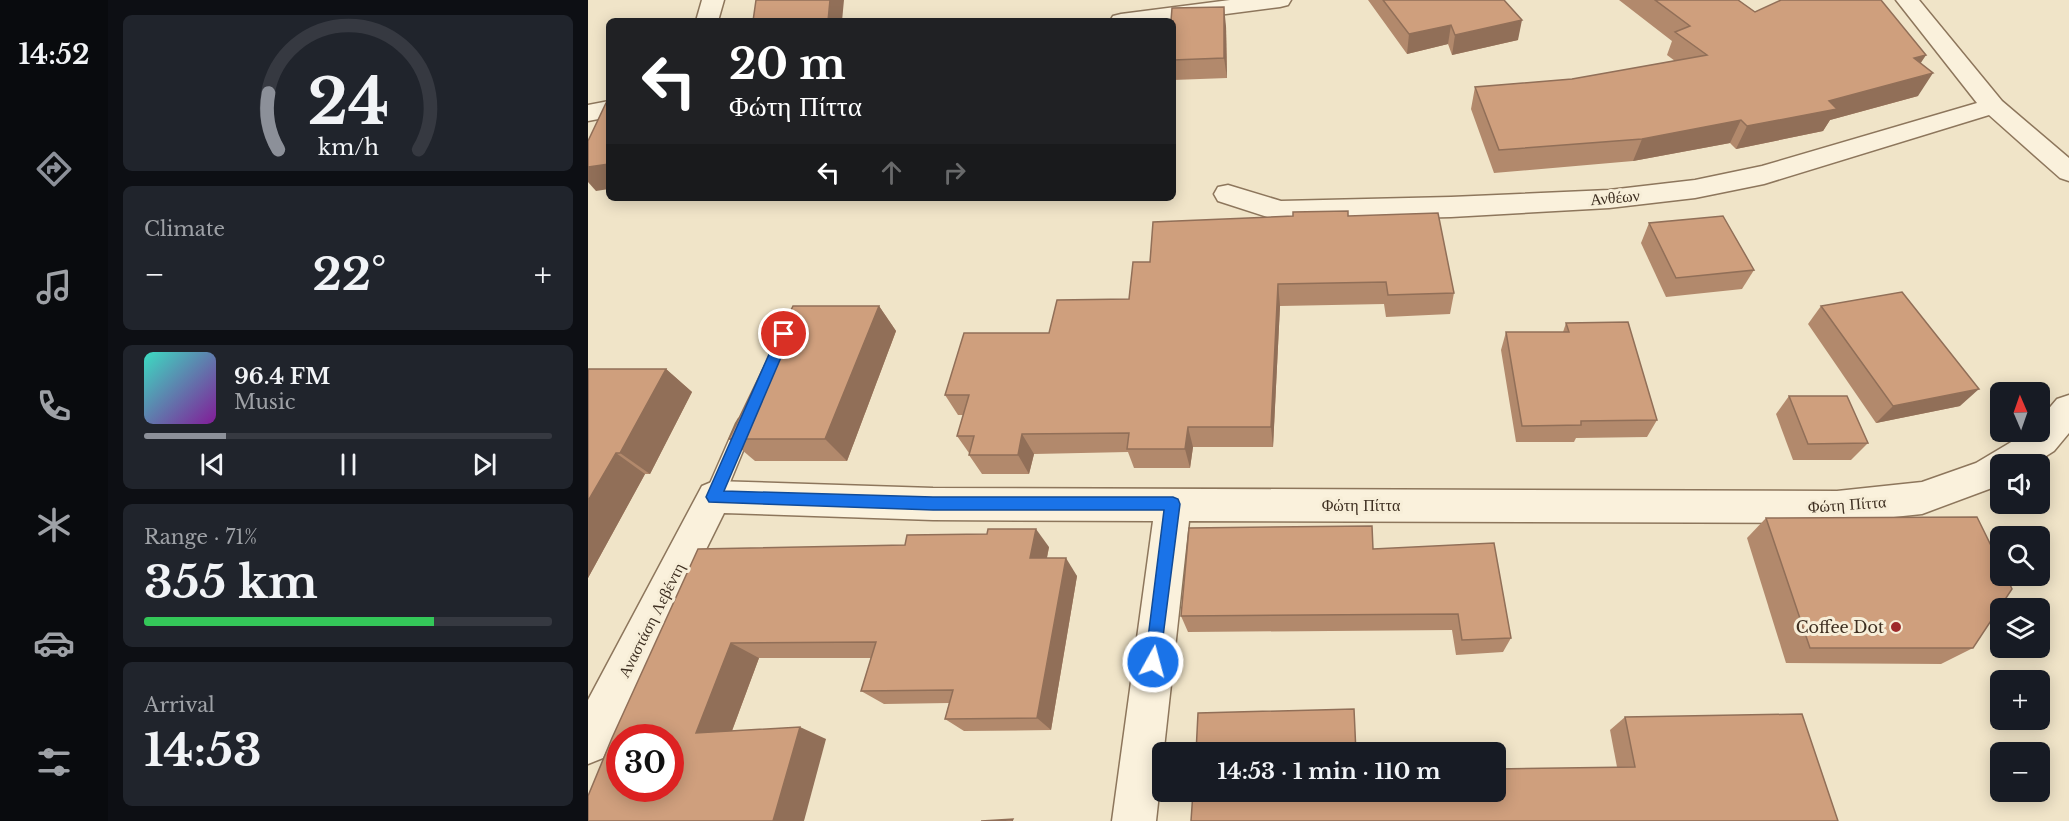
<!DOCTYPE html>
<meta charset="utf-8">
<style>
:root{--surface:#171b24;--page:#20242c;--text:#f1f3f6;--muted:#9ea1a6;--line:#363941;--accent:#8c9099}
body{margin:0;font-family:"Libre Baskerville",serif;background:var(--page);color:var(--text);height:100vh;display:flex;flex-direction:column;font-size:22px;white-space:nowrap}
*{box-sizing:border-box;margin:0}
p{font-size:20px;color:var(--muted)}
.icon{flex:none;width:33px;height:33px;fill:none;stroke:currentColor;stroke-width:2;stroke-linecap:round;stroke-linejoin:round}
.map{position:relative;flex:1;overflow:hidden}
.drawer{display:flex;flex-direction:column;gap:15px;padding:15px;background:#0d0f14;width:480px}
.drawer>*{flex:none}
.hud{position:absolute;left:18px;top:18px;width:570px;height:183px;border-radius:9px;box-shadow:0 3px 15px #0003;background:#202124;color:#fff;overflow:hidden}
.needle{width:39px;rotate:358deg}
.buttons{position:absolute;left:1402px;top:382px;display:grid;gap:12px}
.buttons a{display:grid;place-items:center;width:60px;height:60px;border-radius:9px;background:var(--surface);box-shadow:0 3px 15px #0003;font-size:30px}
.speed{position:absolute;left:18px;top:724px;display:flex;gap:12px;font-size:30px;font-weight:700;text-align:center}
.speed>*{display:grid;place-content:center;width:78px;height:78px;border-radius:50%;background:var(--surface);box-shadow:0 3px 15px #0003;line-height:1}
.speed .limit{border:9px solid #d22;background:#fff;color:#111}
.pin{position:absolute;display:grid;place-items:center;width:51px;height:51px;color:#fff;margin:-26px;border:3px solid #fff;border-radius:50%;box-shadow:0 2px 6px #0007}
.me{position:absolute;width:66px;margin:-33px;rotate:7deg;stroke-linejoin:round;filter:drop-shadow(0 0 4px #0008)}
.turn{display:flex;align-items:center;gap:21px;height:126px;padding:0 24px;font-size:27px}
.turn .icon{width:78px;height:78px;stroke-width:2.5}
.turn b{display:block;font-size:42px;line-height:51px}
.lanes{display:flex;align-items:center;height:57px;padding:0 24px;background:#0003;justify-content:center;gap:30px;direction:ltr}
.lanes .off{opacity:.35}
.big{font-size:45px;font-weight:700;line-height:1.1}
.drawer .tile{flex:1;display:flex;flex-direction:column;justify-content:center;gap:9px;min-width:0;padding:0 21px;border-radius:9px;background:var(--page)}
.drawer .dial{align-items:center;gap:0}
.dial svg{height:156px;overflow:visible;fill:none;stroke:var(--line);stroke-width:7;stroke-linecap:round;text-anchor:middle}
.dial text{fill:var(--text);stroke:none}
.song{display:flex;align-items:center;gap:18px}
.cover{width:72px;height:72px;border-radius:9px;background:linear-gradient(135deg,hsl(170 70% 55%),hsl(290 70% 35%))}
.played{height:6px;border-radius:3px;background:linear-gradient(90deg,var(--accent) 20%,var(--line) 20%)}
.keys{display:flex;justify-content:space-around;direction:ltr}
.heat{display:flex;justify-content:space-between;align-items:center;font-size:33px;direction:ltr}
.charge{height:9px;border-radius:4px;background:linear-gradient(90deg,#34c759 71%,var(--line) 0)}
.trip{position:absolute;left:564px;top:742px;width:354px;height:60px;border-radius:9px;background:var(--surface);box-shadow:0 3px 15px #0003;font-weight:700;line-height:60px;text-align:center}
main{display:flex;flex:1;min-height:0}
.menu{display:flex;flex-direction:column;width:108px;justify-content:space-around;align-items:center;background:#090b0e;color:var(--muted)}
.menu .icon{width:42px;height:42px}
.menu .on{color:var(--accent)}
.menu b{font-size:27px;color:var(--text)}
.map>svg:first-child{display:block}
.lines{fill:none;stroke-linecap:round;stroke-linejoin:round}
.service-casing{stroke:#8d765c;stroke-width:3}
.minor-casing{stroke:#8d765c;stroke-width:3}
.service{fill:#faf1dc;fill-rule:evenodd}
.minor{fill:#faf1dc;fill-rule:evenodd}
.wall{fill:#b2896c}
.shaded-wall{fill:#916f58}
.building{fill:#cf9f7d;stroke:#916f58;stroke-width:1.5;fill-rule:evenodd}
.route{fill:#1a73e8;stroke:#114b97;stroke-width:1.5}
.poi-dot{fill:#9e2a2b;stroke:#f7eed8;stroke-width:2}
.labels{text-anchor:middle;stroke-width:6;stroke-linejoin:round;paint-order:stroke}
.street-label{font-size:16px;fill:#3d2e20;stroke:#f7eed8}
.poi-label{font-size:16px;fill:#3d2e20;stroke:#f7eed8;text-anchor:end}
</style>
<main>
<nav class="menu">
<b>14:52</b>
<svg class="icon on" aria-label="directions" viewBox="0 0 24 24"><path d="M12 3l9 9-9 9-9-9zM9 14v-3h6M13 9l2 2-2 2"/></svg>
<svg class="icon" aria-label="music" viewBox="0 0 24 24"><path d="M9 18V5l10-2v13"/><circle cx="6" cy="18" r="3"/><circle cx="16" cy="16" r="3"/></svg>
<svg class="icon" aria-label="phone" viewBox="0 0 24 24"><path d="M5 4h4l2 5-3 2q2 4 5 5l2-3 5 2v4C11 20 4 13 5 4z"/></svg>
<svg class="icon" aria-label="climate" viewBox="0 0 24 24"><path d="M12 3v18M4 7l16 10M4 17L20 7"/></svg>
<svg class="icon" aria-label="car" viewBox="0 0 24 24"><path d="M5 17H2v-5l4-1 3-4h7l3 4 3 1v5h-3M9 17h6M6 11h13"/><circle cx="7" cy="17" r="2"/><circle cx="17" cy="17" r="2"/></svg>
<svg class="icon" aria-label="filters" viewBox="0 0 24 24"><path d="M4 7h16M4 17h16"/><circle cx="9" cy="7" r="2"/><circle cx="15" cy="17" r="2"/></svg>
</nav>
<section class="drawer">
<div class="tile dial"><svg viewBox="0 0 100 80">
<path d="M14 69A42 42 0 1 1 86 69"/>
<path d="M14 69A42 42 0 0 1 9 40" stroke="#8c9099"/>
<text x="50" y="56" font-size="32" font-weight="700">24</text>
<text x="50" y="72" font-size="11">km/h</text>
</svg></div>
<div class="tile"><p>Climate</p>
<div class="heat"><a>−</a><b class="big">22°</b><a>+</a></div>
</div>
<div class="tile">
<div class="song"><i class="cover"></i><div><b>96.4 FM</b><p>Music</p></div></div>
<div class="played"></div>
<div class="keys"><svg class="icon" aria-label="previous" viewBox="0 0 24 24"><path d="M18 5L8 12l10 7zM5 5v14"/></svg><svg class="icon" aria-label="pause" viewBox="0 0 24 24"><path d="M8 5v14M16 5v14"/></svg><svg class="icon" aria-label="next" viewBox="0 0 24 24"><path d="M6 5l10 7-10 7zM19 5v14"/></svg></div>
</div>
<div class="tile"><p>Range · 71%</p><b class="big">355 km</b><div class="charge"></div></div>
<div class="tile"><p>Arrival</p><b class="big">14:53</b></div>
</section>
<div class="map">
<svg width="1481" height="821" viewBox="0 0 1481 821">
<rect width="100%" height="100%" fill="#f0e4c8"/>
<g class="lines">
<g class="service-casing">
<polygon id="service" points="157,416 163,419 166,424 136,497 133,503 126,506 119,503 116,497 148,424 151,419"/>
</g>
<g class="minor-casing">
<g id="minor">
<polygon points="114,0 136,0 130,21 108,21"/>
<polygon points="642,0 703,0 700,5 692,7 584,21 522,21 525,16 533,14"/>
<polygon points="1308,0 1331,0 1414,101 1481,158 1481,181 1472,178 1401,115 1176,184 1107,198 1021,208 863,217 692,221 630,201 626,194 630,187 640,185 693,201 863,197 1021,190 1107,180 1174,166 1389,103"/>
<polygon points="21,101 21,117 0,121 0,105"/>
<polygon points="1481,395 1481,433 1466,451 1444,465 1413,465 1412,485 1334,514 1249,523 601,521 568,821 524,821 565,521 345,520 136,513 15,758 0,764 0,700 114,486 126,481 345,488 1249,491 1334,482 1388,463 1440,432 1452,432 1452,419 1469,399"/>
</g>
</g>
<use href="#service" class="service"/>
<use href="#minor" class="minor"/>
</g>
<g class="wall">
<polygon points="780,0 916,0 930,40 864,55 860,44 819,54"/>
<polygon points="1031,0 1150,0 1167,12 1338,55 1332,63 1330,96 1242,120 1235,131 1148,149 1142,143 1045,161 906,173 883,109 887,87 984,79 1087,61 1079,55 1084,41"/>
<polygon points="585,21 638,26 639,78 585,80"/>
<polygon points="760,216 866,293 862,314 798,317 796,304 692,306 685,447 605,447 602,468 546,468 540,452 446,454 441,474 394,474 381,455 381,453 369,436 375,415 370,415 357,395 461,333 541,299 562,262"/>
<polygon points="1061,223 1166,270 1154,289 1078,297 1053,243"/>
<polygon points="291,306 308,331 259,461 167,461 141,439"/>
<polygon points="1233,306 1372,406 1288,423 1220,324"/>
<polygon points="978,323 1069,420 1059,437 988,438 986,442 928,442 913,350 918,332 975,332"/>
<polygon points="0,369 78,369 104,392 62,474 57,474 0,578"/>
<polygon points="1201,396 1280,443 1263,460 1205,460 1188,414"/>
<polygon points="1178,518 1385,648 1353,664 1198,663 1159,538"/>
<polygon points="461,547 459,558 489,576 463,730 376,731 357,719 361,703 296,704 273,691 283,658 171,658 144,731 238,739 0,821 110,549"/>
<polygon points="785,549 923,638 915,652 868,655 864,630 600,632 593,616"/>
<polygon points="1037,717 1250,821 1029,767 1022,730"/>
</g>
<g class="shaded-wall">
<polygon points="242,0 256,0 254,21 240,21"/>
<polygon points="636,7 638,26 639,78 636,58"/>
<polygon points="934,20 930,40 864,55 867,35"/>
<polygon points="863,25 860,44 819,54 821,34"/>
<polygon points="1338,55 1323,78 1326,58"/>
<polygon points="1345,73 1330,96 1242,120 1235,131 1148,149 1159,126 1241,101"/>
<polygon points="1153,120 1142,143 1045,161 1054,139"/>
<polygon points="21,164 21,189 8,191 0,182 0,167"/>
<polygon points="690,284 692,306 685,447 683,427"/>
<polygon points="291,306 308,331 259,461 237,439"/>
<polygon points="78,369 104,392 62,474 32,453"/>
<polygon points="1391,389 1372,406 1288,423 1305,406"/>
<polygon points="600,427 605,447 602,468 597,449"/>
<polygon points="434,434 446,454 441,474 430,455"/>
<polygon points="28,453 57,474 0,578 0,501"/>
<polygon points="448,529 461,547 455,576 442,558"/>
<polygon points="478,558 489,576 463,730 449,718"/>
<polygon points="143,643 171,658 139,744 108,733"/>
<polygon points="212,727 238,739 216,821 185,821"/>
</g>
<g class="building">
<polygon points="168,0 242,0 240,21 165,21"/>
<polygon points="795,0 916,0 934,20 867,35 863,25 821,34"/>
<polygon points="1067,0 1150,0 1167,12 1193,0 1293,0 1338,55 1326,58 1345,73 1241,101 1249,109 1159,126 1153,120 1054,139 911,150 887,87 984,79 1119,55 1087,32 1102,26"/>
<polygon points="636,7 636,58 585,60 585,21 583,21 584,8"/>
<polygon points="18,103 21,103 21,164 0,167 0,141"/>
<polygon points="760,211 760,216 850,213 866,293 800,295 798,282 690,284 683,427 600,427 597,449 539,449 541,433 434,434 430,455 381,455 386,436 369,436 381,395 357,395 376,333 461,333 469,300 541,299 545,262 562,262 565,222 705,216 705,212"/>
<polygon points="1135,216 1166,270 1088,278 1061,223"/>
<polygon points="1314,292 1391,389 1305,406 1233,306"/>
<polygon points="205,306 291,306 237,439 141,439"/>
<polygon points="1040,322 1069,420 993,421 993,425 934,426 918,332 981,332 978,323"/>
<polygon points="0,369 78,369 32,453 28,453 0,501"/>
<polygon points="1201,396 1259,396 1280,443 1220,444"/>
<polygon points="1389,517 1413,566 1413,576 1418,576 1424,589 1385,648 1222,648 1178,518"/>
<polygon points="784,526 785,549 906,543 923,638 874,640 870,614 593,616 601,528"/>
<path d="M400,529H448L442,558H478L449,718L357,719L365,690L273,691L288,642L143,643L108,733L212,727L185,821H0V796L24,738L110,549L317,545L319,535L399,534ZM32,738H82V789H32Z"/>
<polygon points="766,709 768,753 608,753 610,713"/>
<polygon points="1214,714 1250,821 603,821 605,792 908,792 908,769 1047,767 1037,717"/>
<polygon points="425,819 424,821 393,821"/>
</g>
<polygon class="route" points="196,330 203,334 136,491 345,497 585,497 590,499 592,504 571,668 565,671 559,668 557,662 576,510 345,510 121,502 118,497 190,334"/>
<circle class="poi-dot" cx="1308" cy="627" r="6"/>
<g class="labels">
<g class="street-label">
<text transform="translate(1027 197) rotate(-5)" y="6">Ανθέων</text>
<text transform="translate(1259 504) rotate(-4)" y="6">Φώτη Πίττα</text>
<text x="773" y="511">Φώτη Πίττα</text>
<text transform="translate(63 620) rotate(-63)" y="6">Αναστάση Λεβέντη</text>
</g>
<g class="poi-label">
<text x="1296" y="633">Coffee Dot</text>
</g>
</g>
</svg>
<div class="buttons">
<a><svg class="needle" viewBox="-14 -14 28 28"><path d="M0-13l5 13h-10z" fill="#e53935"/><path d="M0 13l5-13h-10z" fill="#9ea1a6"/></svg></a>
<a><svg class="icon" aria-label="sound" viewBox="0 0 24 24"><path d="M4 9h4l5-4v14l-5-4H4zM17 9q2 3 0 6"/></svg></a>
<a><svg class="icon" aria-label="search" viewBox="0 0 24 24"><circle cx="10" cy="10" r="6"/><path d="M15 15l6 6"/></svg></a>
<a><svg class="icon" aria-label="layers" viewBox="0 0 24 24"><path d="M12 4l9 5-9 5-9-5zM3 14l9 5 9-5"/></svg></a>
<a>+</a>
<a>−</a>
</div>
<div class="speed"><div class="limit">30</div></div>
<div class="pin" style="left:196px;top:334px;background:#d93025"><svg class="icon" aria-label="arrive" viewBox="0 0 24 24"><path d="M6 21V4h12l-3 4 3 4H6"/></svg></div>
<svg class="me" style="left:565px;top:662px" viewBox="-20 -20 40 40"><circle r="17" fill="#1a73e8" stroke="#fff" stroke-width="3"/><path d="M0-11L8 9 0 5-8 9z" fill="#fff"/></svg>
<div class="trip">14:53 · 1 min · 110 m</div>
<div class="hud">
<div class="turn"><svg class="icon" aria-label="left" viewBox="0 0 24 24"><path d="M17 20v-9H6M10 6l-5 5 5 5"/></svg><div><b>20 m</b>Φώτη Πίττα</div></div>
<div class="lanes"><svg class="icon" aria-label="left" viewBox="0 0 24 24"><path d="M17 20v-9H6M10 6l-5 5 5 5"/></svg><svg class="icon off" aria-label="ahead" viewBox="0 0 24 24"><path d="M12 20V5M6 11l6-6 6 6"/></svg><svg class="icon off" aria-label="right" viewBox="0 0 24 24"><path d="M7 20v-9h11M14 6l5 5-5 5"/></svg></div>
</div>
</div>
</main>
